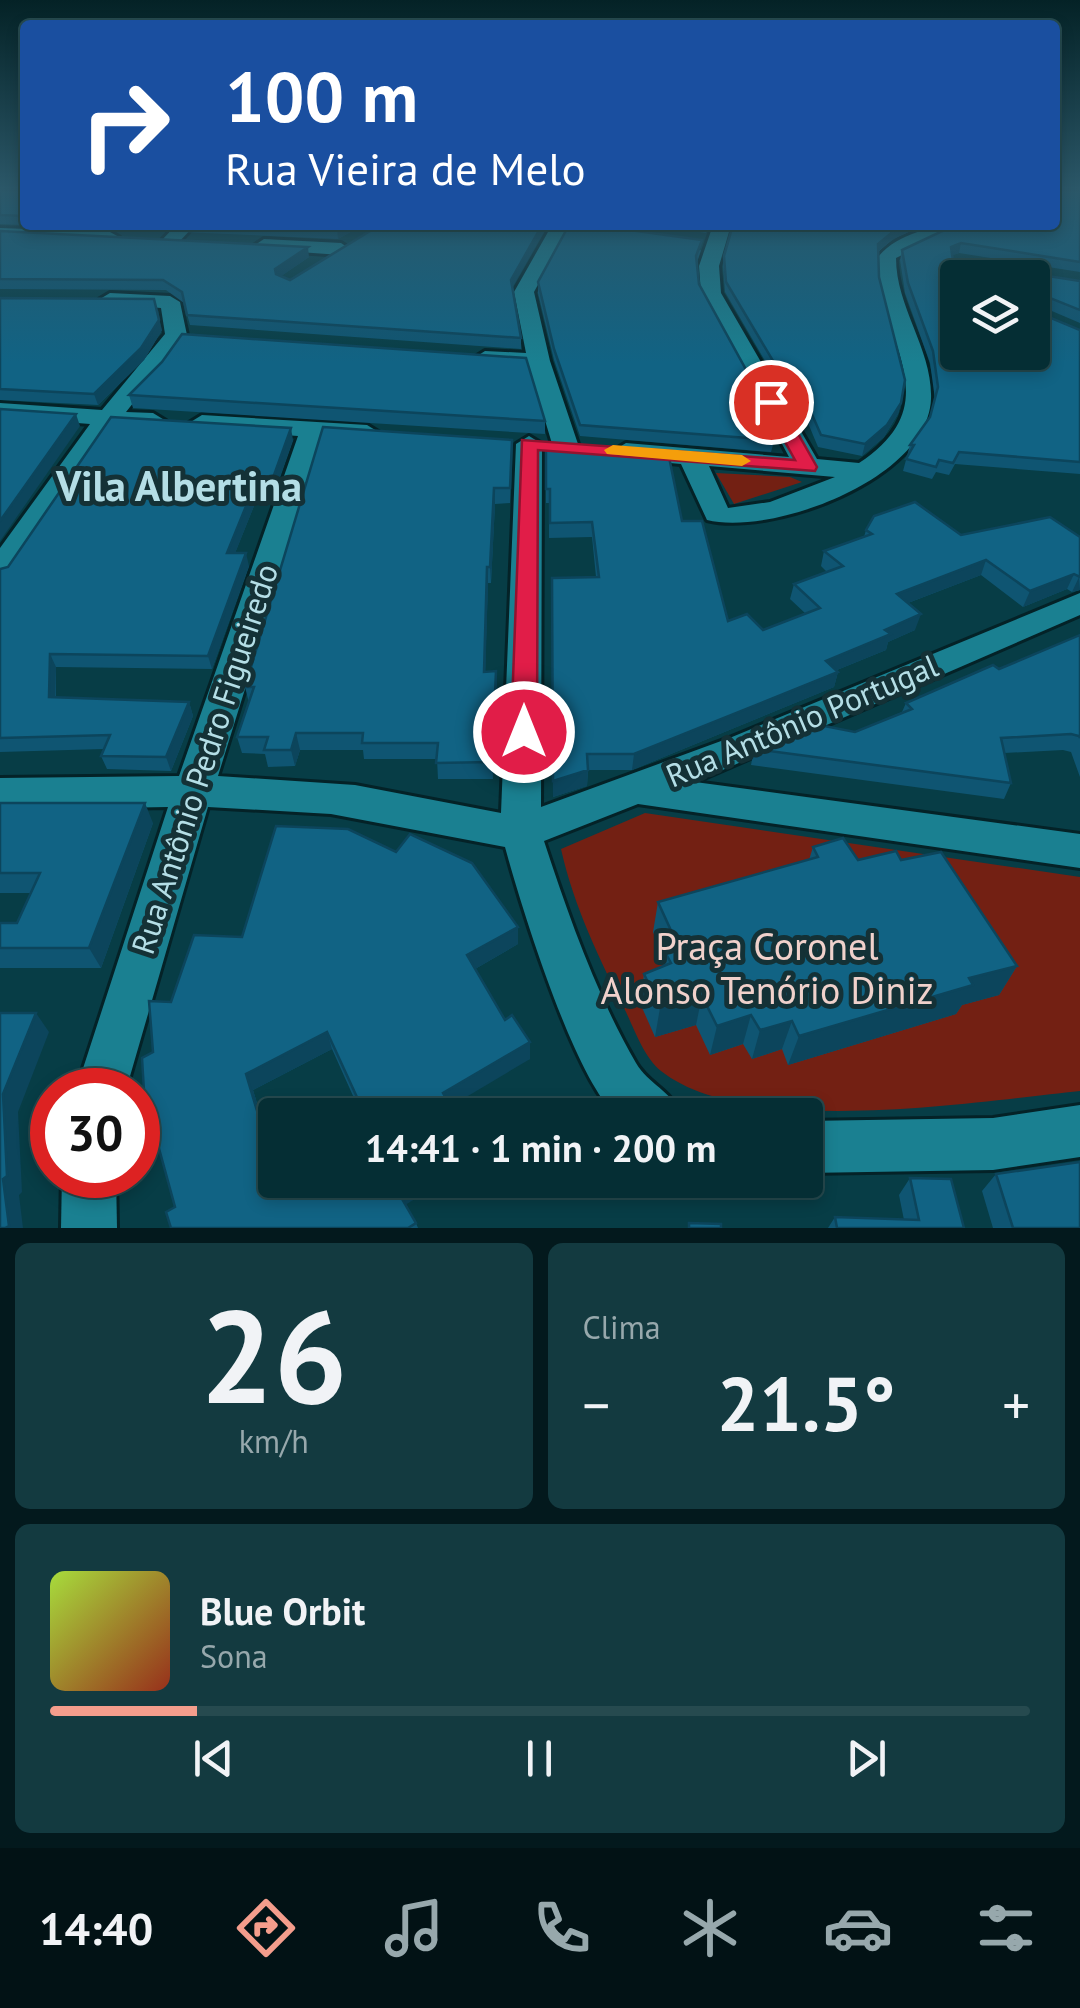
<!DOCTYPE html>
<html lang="pt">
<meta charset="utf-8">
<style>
:root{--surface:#052e34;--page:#133a40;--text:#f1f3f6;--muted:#97a8ac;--line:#264a4f;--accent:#f49d8c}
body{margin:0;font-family:"PT Sans",sans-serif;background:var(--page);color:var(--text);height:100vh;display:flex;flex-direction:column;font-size:38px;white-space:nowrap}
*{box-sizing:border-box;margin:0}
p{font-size:32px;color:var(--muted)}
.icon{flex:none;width:55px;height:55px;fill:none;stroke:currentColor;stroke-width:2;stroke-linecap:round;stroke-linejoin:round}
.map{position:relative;height:1228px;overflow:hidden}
.side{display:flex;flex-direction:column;gap:15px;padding:15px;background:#03191d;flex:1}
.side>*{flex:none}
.top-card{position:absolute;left:20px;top:20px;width:1040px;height:210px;border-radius:10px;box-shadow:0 5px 15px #0003,0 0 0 2px var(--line);background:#1a4fa0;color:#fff;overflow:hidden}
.controls{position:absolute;left:940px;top:260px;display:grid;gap:20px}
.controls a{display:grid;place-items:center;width:110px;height:110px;border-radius:10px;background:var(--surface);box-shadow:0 5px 15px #0003,0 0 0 2px var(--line);font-size:50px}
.speed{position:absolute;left:30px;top:1068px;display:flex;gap:20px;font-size:50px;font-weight:700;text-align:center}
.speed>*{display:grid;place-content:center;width:130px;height:130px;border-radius:50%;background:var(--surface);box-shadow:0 5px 15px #0003,0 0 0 2px var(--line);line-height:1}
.speed .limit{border:15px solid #d22;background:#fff;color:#111}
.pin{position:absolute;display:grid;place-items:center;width:85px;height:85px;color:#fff;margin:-42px;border:5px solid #fff;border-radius:50%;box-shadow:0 2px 10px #0007}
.me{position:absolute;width:110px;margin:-55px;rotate:0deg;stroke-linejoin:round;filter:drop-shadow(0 0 8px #0008)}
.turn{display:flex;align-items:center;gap:35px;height:210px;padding:0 40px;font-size:45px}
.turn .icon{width:130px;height:130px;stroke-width:2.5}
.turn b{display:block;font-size:70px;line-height:85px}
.big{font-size:75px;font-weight:800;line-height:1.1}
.side .card{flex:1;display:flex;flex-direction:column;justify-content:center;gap:15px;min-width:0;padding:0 35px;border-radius:15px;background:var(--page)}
.side .dial{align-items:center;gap:0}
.dial b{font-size:130px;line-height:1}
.song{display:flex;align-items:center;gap:30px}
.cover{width:120px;height:120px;border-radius:15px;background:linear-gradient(135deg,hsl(80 70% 55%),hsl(10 70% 35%))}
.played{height:10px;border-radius:5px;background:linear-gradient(90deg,var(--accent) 15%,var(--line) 15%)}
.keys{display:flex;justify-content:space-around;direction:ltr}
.heat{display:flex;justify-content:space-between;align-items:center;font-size:55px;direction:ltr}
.side .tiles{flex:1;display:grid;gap:15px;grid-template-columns:1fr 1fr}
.card:last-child{grid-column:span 2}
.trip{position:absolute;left:258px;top:1098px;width:565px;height:100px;border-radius:10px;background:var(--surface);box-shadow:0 5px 15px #0003,0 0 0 2px var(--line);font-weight:800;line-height:100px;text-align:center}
.tabs{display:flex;height:160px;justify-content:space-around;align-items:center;background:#021215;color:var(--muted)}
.tabs .icon{width:70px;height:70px}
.tabs .selected{color:var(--accent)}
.tabs b{font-size:45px;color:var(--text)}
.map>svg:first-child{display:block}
.green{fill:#732013}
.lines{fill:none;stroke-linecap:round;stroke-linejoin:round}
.minor-casing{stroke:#042227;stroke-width:6}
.minor{fill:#1a8091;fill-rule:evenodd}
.wall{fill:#0f5572}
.shaded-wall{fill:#0c455c}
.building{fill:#116384;stroke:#0c455c;stroke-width:2.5}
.route{fill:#e11d48;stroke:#92132f;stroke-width:2.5}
.slow{fill:#f59e0b}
.labels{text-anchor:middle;stroke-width:10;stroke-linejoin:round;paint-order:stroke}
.street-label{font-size:32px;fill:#b4dee6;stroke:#143136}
.near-park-label{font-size:38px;fill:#f0d1cb;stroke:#143136}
.district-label{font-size:42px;font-weight:bold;fill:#b4dee6;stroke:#143136}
</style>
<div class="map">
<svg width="1080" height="1228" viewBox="0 0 1080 1228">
<rect width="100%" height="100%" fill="#073d46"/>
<g class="green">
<polygon points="716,473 790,477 802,482 734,504"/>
<path d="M645,813L1080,877V1091C973,1102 747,1139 661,1071C644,1057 635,1031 626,1012C599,958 574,907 561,849Z"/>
</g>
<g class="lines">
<g class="minor-casing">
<g id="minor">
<polygon points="176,225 195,225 177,244 165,244 162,240"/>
<polygon points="552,225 570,225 534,292 550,361 579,447 566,455 553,447 529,367 485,365 474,358 485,351 526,353 514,292"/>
<path d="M713,225H731L719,266L721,293L817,459L859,463C954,400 875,339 878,257C897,234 933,225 963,225L896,258C896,308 933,350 931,399C928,479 772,536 707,520L681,464L626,459L613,451L626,443L789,457L701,293L699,266ZM709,466L835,477L770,502L728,508Z"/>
<polygon points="0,228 110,232 119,237 110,242 0,238"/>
<polygon points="264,239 341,243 350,249 341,255 257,249 255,245"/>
<polygon points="110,293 170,296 180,302 187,335 126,412 153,413 166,421 153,429 115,426 88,459 11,578 0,581 0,548 90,424 0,417 0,403 102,410 165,334 161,308 103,303 100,299"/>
<path d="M202,415L367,425L380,433L367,441L323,438L218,776L355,785L501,813L516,444L529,436L542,444L541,807L732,737L1080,593V615L695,782L1080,834V868L638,804L544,841C569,917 596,994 636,1063C649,1085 670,1089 681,1115H616C574,1078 521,906 505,847L331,814L208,807L126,1090H76L168,807L0,810V778L179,776L298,436L193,428L189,423Z"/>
<polygon points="1080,1105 1080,1157 993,1170 805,1173 805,1121 993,1118"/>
<polygon points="62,1175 116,1175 117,1228 61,1228"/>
</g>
</g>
<use href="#minor" class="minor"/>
</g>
<g class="wall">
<polygon points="0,190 25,190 25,225 363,225 338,239 0,224"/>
<polygon points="1080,190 1080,272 959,253 952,255 953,261 1080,281 1080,323 1033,303 958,278 1080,330 1080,474 955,464 949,475 936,472 932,479 903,471 910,445 930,418 935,399 930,363 905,293 900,260 902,250"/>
<polygon points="651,225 710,225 706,233"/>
<polygon points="733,225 939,225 915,229 893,239 878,252 879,277 901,403 898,414 884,437 862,456 818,447 790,380 786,397 725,292 723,266 724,256"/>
<polygon points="0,231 309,257 281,276 290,280 512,288 521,338 521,349 190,325 184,303 166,290 0,289"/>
<polygon points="701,250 697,262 699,284 775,438 771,452 580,436 554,360 538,293 538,282"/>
<polygon points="0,298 162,330 144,360 98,405 0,400"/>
<polygon points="129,395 545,421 545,434 133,408"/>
<polygon points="293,440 271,502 256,501 235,553 249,566 212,669 56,667 56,697 189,702 193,716 171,771 107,769 101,756 104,749 0,752 0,569 8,567"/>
<polygon points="512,440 510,503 495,504 491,583 488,583 485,671 496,671 497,688 493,779 438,779 437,759 364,759 363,750 300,750 295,766 268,767 265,754 242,753 237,737 249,703 245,687"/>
<polygon points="546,443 682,521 728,621 763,630 806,614 790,599 794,584 827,572 821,566 824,551 864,537 866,530 961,535 1080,537 1080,590 1072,592 1067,589 1023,607 981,575 908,603 915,630 888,642 886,650 837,670 838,672 834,687 632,770 588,770 587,786 553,797 552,578 596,577 592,537 549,538 549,503 546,503"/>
<polygon points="1080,635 1080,777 1071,752 1063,750 1004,753 1011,783 1004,799 751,765 754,749 855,732 902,712 906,703 999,669"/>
<polygon points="0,803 153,823 101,968 0,968 0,923 17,923 30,893 0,893"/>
<polygon points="813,847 858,860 901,860 1017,966 999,995 962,1005 956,1014 788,1065 782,1049 752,1059 743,1044 710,1055 696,1025 655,1037 640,1003 644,974 663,966 664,957 653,932 658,902 809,860"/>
<polygon points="518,944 475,969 505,1020 530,1042 530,1059 358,1107 332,1049 253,1090 272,1153 406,1204 416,1223 418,1228 171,1228 175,1207 157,1141 146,1125 153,1052 171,1002"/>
<polygon points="996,1174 1080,1228 993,1228 982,1191"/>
<polygon points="910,1178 964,1228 828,1228 835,1217 904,1220 899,1195"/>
</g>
<g class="shaded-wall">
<polygon points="345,225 363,225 338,239 337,230"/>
<polygon points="542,225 548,225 511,290 511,280"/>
<polygon points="905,225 939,225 915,229 893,239 875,254 878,244 896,229"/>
<polygon points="961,243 959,253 948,257 951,247"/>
<polygon points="308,247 309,257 277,279 275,269"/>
<polygon points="154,299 162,330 144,360 98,405 94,394"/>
<polygon points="901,403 898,414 884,437 862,456 865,444"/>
<polygon points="76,414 80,426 0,541 0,521"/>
<polygon points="291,428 293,440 271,502 269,489"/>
<polygon points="494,488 495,504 491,583 490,567"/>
<polygon points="253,489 256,501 230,566 227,553"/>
<polygon points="246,553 249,566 212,669 208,656"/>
<polygon points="986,560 981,575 892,609 897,594"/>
<polygon points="487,567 488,583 485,688 484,672"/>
<polygon points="1074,574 1067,589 1023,607 1030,591"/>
<polygon points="1079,577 1080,590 1072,592"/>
<polygon points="921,614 915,630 888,642 886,650 822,676 826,661 885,630"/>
<polygon points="50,654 56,667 55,710 49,697"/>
<polygon points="496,671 497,688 493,779 492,762"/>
<polygon points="838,672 834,687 632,770 634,754"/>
<polygon points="189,702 193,716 171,771 166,757"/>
<polygon points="296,733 300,750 295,766 291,750"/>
<polygon points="588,770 587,786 553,797 553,781"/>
<polygon points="145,803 153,823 101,968 89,948"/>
<polygon points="518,927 518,944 468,973 467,955"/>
<polygon points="1017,966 999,995 962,1005 956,1014 788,1065 799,1036 969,978"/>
<polygon points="702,996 696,1025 655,1037 660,1008"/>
<polygon points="36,1013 49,1032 18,1112 22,1192 19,1195 23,1228 5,1228 3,1179 3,1094"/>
<polygon points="751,1015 743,1044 710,1055 717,1026"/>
<polygon points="792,1021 782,1049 752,1059 760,1030"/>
<polygon points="327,1032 332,1049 253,1090 275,1163 270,1154 246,1074"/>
<polygon points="530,1042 530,1059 446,1109 443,1093"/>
<polygon points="152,1123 162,1138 156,1141 146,1125"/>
<polygon points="418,1180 445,1180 402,1207 398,1192"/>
</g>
<g class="building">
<polygon points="0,190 25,190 25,216 0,215"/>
<polygon points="1055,190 1080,190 1080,262 961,243 951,247 953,261 1080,281 1080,310 1035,292 1032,306 1032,278 958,278 958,352 1032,352 1032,310 1080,330 1080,462 959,452 953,463 939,460 936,467 906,459 914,445 910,445 930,417 938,387 933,351 908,283 902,250 955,225 1055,225"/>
<polygon points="232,225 345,225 337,230"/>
<polygon points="380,225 542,225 511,280 521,338 187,315 182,292 163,280 0,279 0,231 308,247 275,269 276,274 290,280"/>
<polygon points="569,225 593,225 702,240 696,256 699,284 777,426 773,440 580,425 554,349 538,282"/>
<polygon points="733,225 905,225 896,229 878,244 879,277 905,380 901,403 887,425 865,444 821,435 792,369 788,386 726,282 724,256"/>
<polygon points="0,298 154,299 159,320 141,348 94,394 0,389"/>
<polygon points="182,334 526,358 545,421 129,395 162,362"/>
<polygon points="0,409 76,414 0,521"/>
<polygon points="111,417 291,428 269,489 253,489 227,553 246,553 208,656 50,654 49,697 189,702 166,757 101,756 110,735 0,738 0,569 8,567"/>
<polygon points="323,427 512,440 510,488 494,488 490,567 487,567 484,672 496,671 492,762 436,763 438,743 362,743 363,733 296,733 291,750 264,750 268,737 237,737 254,687 245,687"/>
<polygon points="546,443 668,452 682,521 702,521 728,621 747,614 763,630 820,608 794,584 843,566 824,551 872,534 866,530 874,516 915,502 961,535 1050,517 1080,537 1080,577 1074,574 1030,591 986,560 897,594 921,614 885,630 891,634 826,661 838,672 634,754 587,754 588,770 553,781 552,578 599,577 592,522 550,523 550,489 546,489"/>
<polygon points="1080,635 1080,738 1079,736 1071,734 1001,738 1011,783 754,749 809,723 855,732 912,709 906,703 993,665 999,669"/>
<polygon points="0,803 145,803 89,948 0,948 0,923 17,923 40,873 0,873"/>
<polygon points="276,826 348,829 396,852 410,834 472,863 518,927 467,955 505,1020 512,1015 530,1042 443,1093 455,1115 344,1115 361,1106 327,1032 246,1074 270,1154 275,1151 275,1180 418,1180 398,1192 416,1223 408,1228 171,1228 166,1212 175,1207 152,1123 146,1125 142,1058 153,1052 149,1001 171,1002 194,935 242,937"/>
<polygon points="843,838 858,860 896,851 901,860 941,852 1017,966 969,978 973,985 799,1036 792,1021 760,1030 751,1015 717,1026 702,996 660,1008 644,974 671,963 665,952 679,948 658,902 818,857 813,847"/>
<polygon points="0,1013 36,1013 3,1094 7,1176 3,1179 9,1226 5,1228 0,1228"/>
<polygon points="1080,1162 1080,1228 1013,1228 996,1174"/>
<polygon points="910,1178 951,1179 964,1228 837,1228 835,1217 919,1220"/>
<polygon points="689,1223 721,1224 721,1228 689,1228"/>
</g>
<linearGradient id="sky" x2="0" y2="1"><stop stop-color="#042226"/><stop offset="0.52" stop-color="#2b5768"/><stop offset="1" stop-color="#2b5768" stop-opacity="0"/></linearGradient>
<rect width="1080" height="362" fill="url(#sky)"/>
<polygon class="route" points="771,397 780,402 817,467 815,471 538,450 537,732 533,739 515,739 511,732 522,440 795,460 763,402"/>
<polygon class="slow" points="613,445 742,455 751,461 742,466 607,454 604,450"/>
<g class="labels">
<g class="street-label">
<text transform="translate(802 721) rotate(-23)" y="11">Rua Antônio Portugal</text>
<text transform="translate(205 759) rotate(-72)" y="11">Rua Antônio Pedro Figueiredo</text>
</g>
<g class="near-park-label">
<text x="767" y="960">Praça Coronel<tspan x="767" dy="44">Alonso Tenório Diniz</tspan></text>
</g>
<g class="district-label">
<text x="179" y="501">Vila Albertina</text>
</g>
</g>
</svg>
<div class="controls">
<a><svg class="icon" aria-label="layers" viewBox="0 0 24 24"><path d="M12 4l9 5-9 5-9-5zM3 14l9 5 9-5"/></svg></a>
</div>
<div class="speed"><div class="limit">30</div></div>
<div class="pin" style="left:771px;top:402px;background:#d93025"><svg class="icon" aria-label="arrive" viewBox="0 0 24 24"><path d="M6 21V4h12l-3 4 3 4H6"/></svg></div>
<svg class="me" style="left:524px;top:732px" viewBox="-20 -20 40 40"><circle r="17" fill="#e11d48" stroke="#fff" stroke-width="3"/><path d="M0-11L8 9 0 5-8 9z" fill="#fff"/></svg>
<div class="trip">14:41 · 1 min · 200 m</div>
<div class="top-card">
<div class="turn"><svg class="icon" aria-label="right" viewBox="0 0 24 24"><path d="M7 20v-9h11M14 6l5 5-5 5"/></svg><div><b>100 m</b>Rua Vieira de Melo</div></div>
</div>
</div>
<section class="side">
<div class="tiles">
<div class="card dial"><b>26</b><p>km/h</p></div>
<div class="card"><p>Clima</p>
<div class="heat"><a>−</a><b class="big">21.5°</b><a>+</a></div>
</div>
<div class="card">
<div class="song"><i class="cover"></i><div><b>Blue Orbit</b><p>Sona</p></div></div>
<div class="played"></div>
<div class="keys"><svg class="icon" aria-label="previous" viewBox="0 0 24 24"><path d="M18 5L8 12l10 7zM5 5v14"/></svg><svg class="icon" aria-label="pause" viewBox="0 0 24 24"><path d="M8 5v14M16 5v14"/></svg><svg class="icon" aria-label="next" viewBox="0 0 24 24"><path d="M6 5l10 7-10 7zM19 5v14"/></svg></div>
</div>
</div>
</section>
<nav class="tabs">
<b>14:40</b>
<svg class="icon selected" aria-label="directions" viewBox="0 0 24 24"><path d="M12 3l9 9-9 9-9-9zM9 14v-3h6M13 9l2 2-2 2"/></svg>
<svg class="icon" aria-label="music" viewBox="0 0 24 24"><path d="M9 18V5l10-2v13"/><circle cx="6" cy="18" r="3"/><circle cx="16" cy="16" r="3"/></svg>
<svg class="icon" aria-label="phone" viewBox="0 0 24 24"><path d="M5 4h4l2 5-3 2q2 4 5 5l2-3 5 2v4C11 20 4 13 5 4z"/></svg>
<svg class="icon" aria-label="climate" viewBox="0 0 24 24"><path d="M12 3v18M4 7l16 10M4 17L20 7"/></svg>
<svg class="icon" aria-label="car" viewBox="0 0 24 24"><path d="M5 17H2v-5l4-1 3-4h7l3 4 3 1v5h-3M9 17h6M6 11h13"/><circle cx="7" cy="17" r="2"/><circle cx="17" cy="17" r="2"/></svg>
<svg class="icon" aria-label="filters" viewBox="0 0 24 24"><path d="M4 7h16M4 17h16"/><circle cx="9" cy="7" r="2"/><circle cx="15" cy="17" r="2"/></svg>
</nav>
